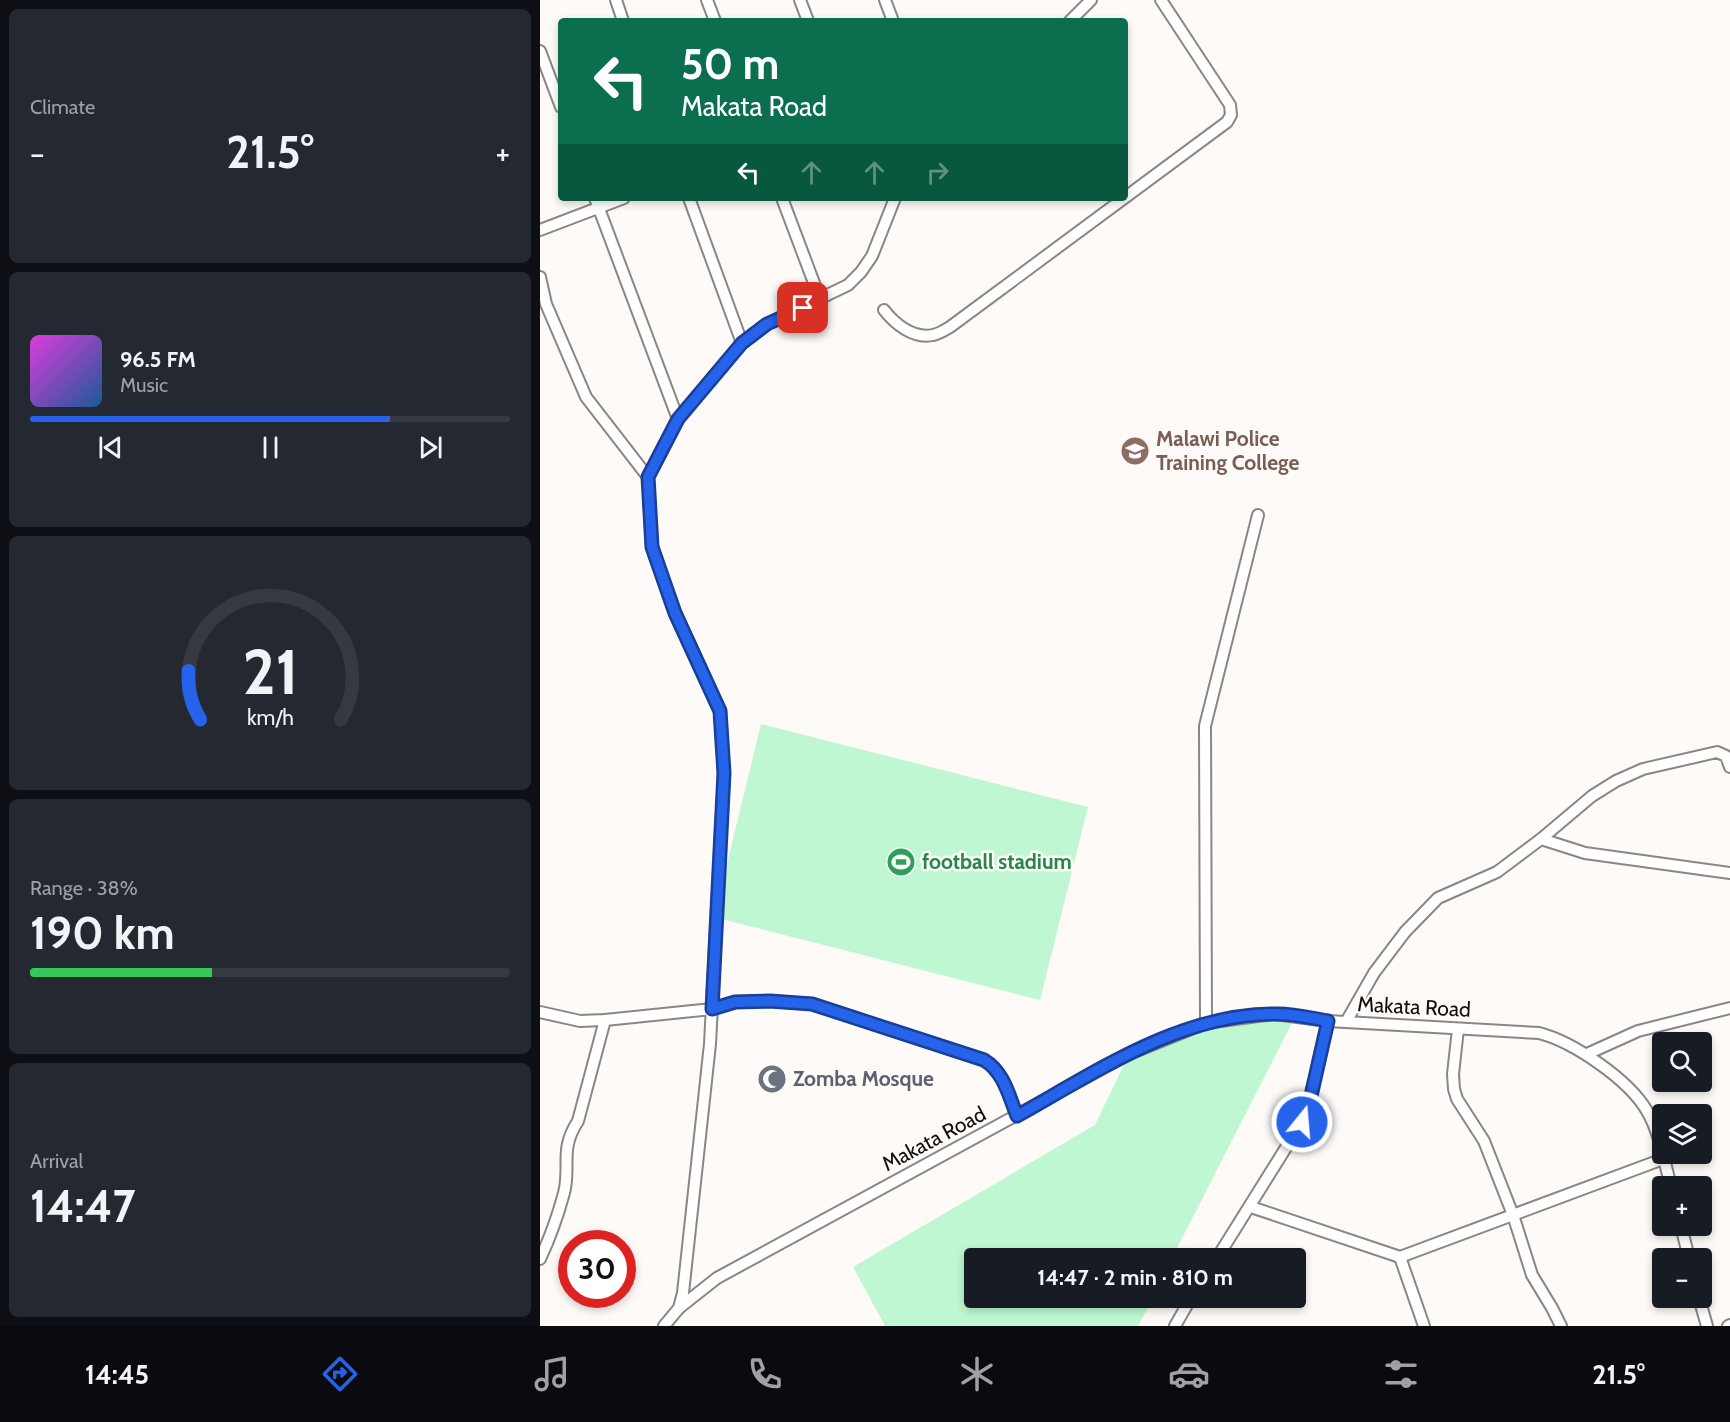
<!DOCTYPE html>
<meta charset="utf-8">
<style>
:root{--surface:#171b24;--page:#242831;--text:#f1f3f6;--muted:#9ea1a6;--line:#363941;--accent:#2563eb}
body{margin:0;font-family:Cabin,sans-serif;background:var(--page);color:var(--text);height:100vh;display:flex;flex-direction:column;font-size:22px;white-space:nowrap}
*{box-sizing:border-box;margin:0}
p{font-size:20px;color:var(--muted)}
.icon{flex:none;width:33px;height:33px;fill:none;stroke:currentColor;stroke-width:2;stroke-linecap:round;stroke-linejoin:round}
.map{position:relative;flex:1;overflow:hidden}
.sheet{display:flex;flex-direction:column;gap:9px;padding:9px;background:#0d0f14;width:540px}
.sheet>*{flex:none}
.hud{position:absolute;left:18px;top:18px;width:570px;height:183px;border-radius:6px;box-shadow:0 3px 9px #0003;background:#0b6e4f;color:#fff;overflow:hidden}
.buttons{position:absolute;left:1112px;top:1032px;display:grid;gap:12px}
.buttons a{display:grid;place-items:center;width:60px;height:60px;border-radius:6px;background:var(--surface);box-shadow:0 3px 9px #0003;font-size:30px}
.speed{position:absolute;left:18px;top:1230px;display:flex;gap:12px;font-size:30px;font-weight:700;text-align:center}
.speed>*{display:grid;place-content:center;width:78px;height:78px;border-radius:50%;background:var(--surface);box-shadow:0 3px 9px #0003;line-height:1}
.speed .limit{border:9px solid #d22;background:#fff;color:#111}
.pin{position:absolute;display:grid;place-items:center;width:51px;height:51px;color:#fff;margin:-26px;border-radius:12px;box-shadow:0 3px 9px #0006}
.me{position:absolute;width:66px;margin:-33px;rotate:17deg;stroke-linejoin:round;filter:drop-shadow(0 0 4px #0008)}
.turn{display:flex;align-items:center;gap:21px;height:126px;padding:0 24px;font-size:27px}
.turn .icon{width:78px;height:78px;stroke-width:2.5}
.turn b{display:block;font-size:42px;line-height:51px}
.lanes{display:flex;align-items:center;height:57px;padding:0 24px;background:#0003;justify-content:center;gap:30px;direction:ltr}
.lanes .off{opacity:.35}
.big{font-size:45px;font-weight:700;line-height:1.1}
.sheet .card{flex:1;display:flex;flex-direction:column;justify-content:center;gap:9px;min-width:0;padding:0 21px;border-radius:9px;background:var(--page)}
.sheet .dial{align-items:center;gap:0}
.dial svg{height:156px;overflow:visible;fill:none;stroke:var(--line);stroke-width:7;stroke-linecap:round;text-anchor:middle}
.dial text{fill:var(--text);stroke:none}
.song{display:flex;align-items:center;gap:18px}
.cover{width:72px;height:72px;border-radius:9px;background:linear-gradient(135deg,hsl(300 70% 55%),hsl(210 70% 35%))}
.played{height:6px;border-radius:3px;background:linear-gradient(90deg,var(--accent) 75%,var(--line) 75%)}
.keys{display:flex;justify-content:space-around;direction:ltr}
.heat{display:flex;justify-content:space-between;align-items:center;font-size:33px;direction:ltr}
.charge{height:9px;border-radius:4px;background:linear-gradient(90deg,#34c759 38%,var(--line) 0)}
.trip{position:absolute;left:424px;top:1248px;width:342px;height:60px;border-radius:6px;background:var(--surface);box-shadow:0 3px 9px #0003;font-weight:700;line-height:60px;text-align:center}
.dock{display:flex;height:96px;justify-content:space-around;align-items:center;background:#090b0e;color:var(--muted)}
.dock .icon{width:42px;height:42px}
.dock .current{color:var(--accent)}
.dock b{font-size:27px;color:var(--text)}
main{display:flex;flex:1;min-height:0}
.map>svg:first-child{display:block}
.green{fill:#bef7d1}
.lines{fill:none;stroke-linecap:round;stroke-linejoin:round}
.street-casing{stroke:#8c8683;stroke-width:14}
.street{stroke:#fff;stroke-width:10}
.route-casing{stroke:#184099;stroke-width:15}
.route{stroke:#2563eb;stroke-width:10}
.labels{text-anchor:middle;stroke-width:5;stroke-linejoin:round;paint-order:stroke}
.education-label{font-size:21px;font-weight:bold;fill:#785e54;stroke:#fefaf8;text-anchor:start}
.leisure-label{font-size:21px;font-weight:bold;fill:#27864d;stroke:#fefaf8;text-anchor:start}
.street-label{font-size:21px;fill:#12100e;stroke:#fefaf8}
.worship-label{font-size:21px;font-weight:bold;fill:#5b616d;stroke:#fefaf8;text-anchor:start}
</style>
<main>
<section class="sheet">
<div class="card"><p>Climate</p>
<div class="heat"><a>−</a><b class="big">21.5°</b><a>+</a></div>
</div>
<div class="card">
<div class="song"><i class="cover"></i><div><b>96.5 FM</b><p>Music</p></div></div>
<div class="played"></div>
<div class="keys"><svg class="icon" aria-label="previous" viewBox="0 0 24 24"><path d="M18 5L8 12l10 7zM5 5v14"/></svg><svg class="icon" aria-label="pause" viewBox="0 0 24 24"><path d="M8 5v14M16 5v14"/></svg><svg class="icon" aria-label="next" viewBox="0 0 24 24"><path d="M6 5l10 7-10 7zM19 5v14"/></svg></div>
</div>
<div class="card dial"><svg viewBox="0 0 100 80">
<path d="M14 69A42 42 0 1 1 86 69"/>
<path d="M14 69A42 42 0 0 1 8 44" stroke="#2563eb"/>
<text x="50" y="56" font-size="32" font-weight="700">21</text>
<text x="50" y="72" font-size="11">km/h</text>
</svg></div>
<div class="card"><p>Range · 38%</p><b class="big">190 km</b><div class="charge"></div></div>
<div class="card"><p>Arrival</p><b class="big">14:47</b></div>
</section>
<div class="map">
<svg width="1190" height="1326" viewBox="0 0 1190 1326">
<rect width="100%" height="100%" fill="#fefaf8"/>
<g class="green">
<polygon points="221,724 548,807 500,1000 174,917"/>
<polygon points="756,1015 632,1258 435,1258 435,1298 613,1298 598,1326 345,1326 313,1267 555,1125 589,1054 666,1023"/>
</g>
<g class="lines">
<g class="street-casing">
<g id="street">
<polyline points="76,0 83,21"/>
<polyline points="167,0 175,21"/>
<polyline points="260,0 268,21"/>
<polyline points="345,0 353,21"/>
<polyline points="530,21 551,0"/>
<polyline points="0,51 21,107"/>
<polyline points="55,198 138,419"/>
<polyline points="149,198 202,343"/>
<polyline points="242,198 280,299"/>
<polyline points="0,230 84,198"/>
<polyline points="0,277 6,304 46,397 108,477"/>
<path d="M344,310C355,324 373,339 393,335C399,334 405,330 410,327L687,122L691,115L690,105L621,0"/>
<polyline points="1001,839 1045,853 1190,873"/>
<path d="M0,1012L40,1021L65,1020L172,1009L195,1002L230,1001L272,1004L444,1060C464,1072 469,1096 477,1116"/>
<polyline points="806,1022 834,973 865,932 898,898 957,872 1001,839 1052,796 1076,781 1103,769 1177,752 1186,756 1190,767"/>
<polyline points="666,1023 665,726 718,515"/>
<polyline points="918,1029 913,1074 914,1089 917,1099 944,1141 973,1215 992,1275 1012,1308 1021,1326"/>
<polyline points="1047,1054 1098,1031 1190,1008"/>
<polyline points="711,1207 860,1257 1123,1159"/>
<polyline points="1141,1226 1149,1258"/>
<polyline points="860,1257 884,1326"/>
<polyline points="677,1258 762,1122 768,1109 788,1021"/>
<path d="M0,1259C10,1238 18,1215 24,1193C31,1165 19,1150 38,1121L65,1020"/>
<polyline points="1159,1298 1167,1326"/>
<path d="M139,1308L177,1278L589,1054L666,1023L734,1014L788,1021L999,1033C1034,1042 1089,1080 1107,1111C1120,1133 1124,1162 1131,1186"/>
<polyline points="124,1326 139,1308 143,1293 170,1044 184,773 180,711 135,613 112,547 108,477 138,419 202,343 227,324 308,285 321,272 332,256 355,198"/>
<polyline points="635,1326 651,1298"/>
<polyline points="1188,1326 1190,1325"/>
</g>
</g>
<use href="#street" class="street"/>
</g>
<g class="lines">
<g class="route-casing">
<path id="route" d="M263,308L227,324L202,343L138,419L108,477L112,547L135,613L180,711L184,773L172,1009L195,1002L230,1001L272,1004L444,1060C464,1072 469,1096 477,1116C556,1072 640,1014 734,1014C752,1013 770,1018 788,1021L768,1109L762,1122"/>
</g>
<use href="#route" class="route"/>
</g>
<defs>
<g id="university-disc" transform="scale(1.5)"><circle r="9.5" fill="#8d6e63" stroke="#fefaf8"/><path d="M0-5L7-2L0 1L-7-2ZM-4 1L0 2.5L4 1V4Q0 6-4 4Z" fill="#fff"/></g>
<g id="stadium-disc" transform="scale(1.5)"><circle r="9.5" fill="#2e9e5b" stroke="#fefaf8"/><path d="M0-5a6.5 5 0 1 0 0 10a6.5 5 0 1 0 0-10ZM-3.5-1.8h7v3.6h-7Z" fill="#fff"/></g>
<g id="mosque-disc" transform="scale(1.5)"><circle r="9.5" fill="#6b7280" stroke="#fefaf8"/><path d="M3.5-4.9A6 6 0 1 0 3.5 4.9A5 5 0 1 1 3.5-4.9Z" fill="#fff"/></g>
</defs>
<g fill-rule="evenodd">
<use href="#university-disc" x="595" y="451"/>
<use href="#stadium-disc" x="361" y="862"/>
<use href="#mosque-disc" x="232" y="1079"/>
</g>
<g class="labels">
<g class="education-label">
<text x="616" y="446">Malawi Police<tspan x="616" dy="24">Training College</tspan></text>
</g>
<g class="leisure-label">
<text x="382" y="869">football stadium</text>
</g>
<g class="street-label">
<text transform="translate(874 1007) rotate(3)" y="7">Makata Road</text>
<text transform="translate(394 1139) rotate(-28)" y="7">Makata Road</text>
</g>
<g class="worship-label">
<text x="253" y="1086">Zomba Mosque</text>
</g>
</g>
</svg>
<div class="buttons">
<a><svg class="icon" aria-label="search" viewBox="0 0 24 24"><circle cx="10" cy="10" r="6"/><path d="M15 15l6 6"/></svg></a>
<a><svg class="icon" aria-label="layers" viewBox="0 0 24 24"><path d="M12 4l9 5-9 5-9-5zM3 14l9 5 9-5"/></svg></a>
<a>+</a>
<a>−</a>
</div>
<div class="speed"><div class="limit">30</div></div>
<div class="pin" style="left:263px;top:308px;background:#d93025"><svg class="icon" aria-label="arrive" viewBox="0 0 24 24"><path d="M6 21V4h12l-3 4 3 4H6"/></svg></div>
<svg class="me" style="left:762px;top:1122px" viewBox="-20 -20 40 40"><circle r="17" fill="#2563eb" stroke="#fff" stroke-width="3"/><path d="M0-11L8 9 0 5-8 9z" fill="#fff"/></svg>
<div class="trip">14:47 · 2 min · 810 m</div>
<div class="hud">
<div class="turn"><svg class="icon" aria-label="left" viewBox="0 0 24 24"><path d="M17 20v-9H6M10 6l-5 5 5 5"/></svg><div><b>50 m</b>Makata Road</div></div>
<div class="lanes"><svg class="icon" aria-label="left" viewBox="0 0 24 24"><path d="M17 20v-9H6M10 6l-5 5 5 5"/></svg><svg class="icon off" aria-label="ahead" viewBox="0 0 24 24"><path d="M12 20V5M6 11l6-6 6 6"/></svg><svg class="icon off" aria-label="ahead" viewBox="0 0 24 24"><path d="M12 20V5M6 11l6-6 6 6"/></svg><svg class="icon off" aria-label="right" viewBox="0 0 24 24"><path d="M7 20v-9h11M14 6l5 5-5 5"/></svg></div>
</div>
</div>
</main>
<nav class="dock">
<b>14:45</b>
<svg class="icon current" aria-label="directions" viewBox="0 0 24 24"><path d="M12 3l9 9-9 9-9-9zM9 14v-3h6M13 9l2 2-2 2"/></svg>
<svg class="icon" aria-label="music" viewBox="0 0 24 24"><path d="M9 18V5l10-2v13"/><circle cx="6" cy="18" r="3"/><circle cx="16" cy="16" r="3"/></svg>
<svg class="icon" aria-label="phone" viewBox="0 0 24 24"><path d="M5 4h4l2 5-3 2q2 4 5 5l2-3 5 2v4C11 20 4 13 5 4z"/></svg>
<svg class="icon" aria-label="climate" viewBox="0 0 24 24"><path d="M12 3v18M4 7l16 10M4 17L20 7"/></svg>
<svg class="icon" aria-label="car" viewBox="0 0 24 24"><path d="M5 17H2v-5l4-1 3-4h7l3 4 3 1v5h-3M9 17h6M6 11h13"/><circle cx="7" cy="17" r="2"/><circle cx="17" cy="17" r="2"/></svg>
<svg class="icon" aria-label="filters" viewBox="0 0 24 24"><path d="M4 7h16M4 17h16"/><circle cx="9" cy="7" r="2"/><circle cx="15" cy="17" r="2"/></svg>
<b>21.5°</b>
</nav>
